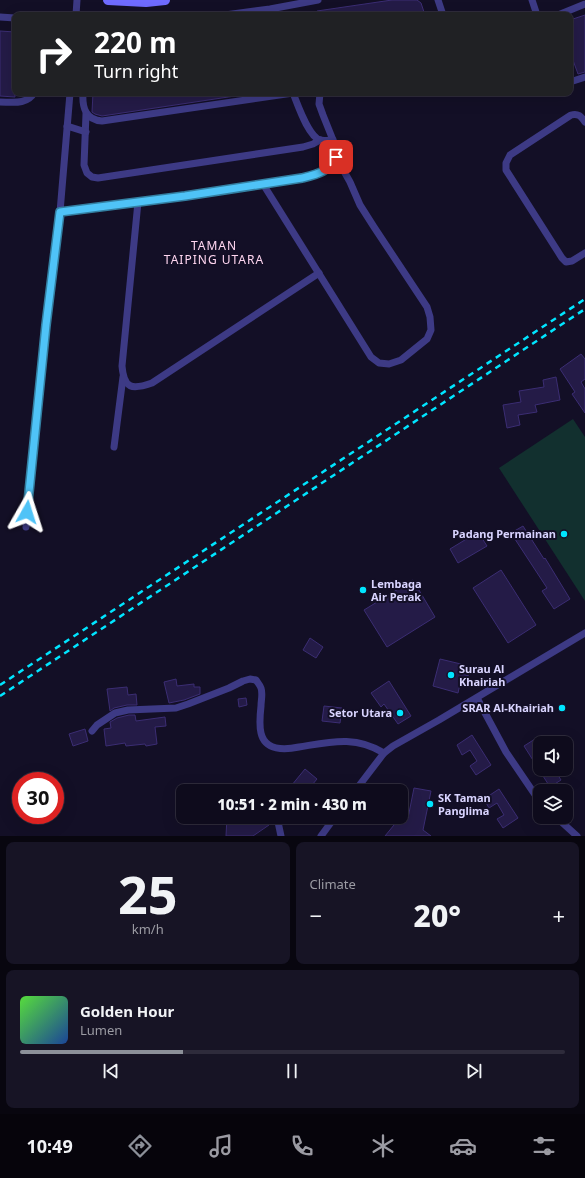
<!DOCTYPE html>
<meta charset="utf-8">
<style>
:root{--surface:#0e0b1c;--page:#171425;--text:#f1f3f6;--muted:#9b9ba3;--line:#2e2b3b;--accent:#8c9099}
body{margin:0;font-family:"Noto Sans",sans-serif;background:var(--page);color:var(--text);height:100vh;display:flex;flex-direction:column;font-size:15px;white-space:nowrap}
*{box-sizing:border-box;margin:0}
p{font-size:13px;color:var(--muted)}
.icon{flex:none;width:22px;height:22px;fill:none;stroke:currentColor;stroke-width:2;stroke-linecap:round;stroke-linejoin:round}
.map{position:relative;height:836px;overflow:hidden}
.side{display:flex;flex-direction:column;gap:6px;padding:6px;background:#08060f;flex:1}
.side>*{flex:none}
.banner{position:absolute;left:12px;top:12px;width:561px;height:84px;border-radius:8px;box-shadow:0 4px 16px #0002,0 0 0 1px var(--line);background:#202124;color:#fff;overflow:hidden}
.tools{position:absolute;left:533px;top:736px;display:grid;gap:8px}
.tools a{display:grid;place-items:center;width:40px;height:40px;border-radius:8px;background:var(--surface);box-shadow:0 4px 16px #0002,0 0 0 1px var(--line);font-size:20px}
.speed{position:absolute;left:12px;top:772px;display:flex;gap:8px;font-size:20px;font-weight:700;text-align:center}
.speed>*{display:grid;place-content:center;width:52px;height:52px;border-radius:50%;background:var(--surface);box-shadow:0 4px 16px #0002,0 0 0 1px var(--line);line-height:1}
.speed .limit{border:6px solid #d22;background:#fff;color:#111}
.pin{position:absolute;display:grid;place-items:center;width:34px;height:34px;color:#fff;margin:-17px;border-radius:8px;box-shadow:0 2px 6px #0006}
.me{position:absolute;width:44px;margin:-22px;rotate:6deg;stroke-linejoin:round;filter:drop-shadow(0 0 3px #0008)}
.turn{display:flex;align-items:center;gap:14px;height:84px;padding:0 16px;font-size:18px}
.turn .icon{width:52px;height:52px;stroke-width:2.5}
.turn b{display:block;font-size:28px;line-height:34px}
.big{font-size:30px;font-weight:800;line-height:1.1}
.side .tile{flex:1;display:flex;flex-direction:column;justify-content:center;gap:6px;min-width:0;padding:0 14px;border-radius:8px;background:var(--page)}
.side .dial{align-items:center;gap:0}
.dial b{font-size:52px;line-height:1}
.song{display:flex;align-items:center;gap:12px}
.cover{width:48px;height:48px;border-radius:6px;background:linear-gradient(135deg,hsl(110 70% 55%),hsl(220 70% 35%))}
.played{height:4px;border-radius:2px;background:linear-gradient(90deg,var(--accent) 30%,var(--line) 30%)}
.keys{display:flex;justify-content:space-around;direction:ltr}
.heat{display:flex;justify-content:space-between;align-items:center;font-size:22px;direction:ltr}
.side .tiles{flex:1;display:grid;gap:6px;grid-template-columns:1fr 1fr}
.tile:last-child{grid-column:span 2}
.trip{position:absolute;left:176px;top:784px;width:232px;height:40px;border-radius:8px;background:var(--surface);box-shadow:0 4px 16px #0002,0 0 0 1px var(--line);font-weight:800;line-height:40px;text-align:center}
.dock{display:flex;height:64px;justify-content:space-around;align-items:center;background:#06040b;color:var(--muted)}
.dock .icon{width:28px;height:28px}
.dock .selected{color:var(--accent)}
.dock b{font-size:18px;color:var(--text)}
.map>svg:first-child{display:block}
.green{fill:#12302f}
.building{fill:#241b47;stroke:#3b2d73}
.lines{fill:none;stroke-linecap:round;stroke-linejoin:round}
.minor{stroke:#3d3a85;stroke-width:7}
.secondary{stroke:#6f6bff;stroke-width:10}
.rail{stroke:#00e5ff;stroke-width:2.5;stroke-dasharray:6 5;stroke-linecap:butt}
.route-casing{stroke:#337fa1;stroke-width:10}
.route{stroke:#4fc3f7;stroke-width:7}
.poi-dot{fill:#00e5ff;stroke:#130f26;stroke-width:1.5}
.labels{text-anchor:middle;stroke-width:4;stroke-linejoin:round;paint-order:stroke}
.poi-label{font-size:11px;font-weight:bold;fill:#d9d4ff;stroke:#130f26;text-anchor:end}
.neighbourhood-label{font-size:12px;letter-spacing:1px;fill:#ffd6f0;stroke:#130f26}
</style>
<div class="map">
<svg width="585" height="836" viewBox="0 0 585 836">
<rect width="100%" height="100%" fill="#130f26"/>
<polygon class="green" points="573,419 585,437 585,601 499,468"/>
<g class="building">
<polygon points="392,0 417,0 421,3 425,15 317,15 317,11"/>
<polygon points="585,15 585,72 578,74 570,52 570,20"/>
<polygon points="0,31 15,32 15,97 0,96"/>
<polygon points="93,93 235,93 235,96 102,116 95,114 92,112"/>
<polygon points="581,354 585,359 585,379 581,382 585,389 585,413 572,394 575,392 560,369"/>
<polygon points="556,377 560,400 535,405 537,412 518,415 520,425 507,428 503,405 521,402 519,391 544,387 543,380"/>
<polygon points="523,526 544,559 545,558 570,599 554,609 542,591 547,588 511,533"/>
<polygon points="478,532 487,546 458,563 450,549"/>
<polygon points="501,570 536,625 508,643 473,588"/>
<polygon points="413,580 435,617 387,647 364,610"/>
<polygon points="310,638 323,647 316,658 303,650"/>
<polygon points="440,659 465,665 462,674 469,676 467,686 460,684 458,693 433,686"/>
<polygon points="176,679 177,686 194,684 194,687 200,687 200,694 184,700 169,703 164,682"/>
<polygon points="389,681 411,716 398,724 384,704 381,707 371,693"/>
<polygon points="127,687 128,695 136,694 137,705 127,705 114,708 110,711 107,689"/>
<polygon points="246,698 247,705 239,707 238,699"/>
<polygon points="324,706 342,708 340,723 322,721"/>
<polygon points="129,715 135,715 136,721 165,717 166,726 155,727 157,744 146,746 145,744 126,746 125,743 106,746 104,729 111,728 110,722 117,718"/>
<polygon points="85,729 88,741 73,746 69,734"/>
<polygon points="472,735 491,765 476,775 470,766 477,761 470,750 462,755 457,745"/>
<polygon points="535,739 540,747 540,769 554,769 561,780 550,787 524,746"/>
<polygon points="305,769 317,779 312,785 318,791 287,791"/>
<polygon points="414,788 431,791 423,830 431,836 385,836 403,814 408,818"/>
<polygon points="499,789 518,818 503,828 497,819 504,815 497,803 489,808 484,799"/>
<polygon points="227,817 264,817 269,825 253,836 226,836"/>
</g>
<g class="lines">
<g class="minor">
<polyline points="438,0 443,15"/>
<polyline points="532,0 537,15"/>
<polyline points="76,15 77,0"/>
<polyline points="225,15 270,9 318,0"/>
<polyline points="558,15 585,4"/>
<polyline points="0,17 15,18"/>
<polyline points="570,82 585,77"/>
<path d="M83,93C82,108 86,120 102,121L293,93"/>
<path d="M293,93C298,105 308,136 320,140C324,141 329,140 333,140"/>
<path d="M0,102C12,102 27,105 34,93"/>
<polyline points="86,114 84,165 87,173 92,177 98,178 303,147 313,144 320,140"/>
<path d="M585,122C581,116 578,113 571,115L510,155L506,163V170L562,258L566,262L572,261L585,253"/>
<polyline points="67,126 86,132"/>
<polyline points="263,184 371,357 379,363 389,364 401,360 427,339 431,330 430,317 427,307 374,227 360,205 350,182 336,157"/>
<path d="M138,202L122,366C124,389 132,390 152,383L319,273"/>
<polyline points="60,212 138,202 263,184 302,178 314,175 324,170 331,165 336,157 333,140 323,115 319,104 320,93"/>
<polyline points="114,447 123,377"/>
<polyline points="26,527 46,325 60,212 70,93"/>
<polyline points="477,698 506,752 540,802"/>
<path d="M92,731L97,725L115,713L128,710L176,708L188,704L229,688L243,681L250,679L256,680C258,683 260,685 261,688C263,694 261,700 261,706C260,715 259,725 261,733C265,751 285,750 299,747C330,742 355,735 384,753"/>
<polyline points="355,791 384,753 393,746 439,720 585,633"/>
<polyline points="279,817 278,822 281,836"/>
<polyline points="556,817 577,836"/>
<polyline points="321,836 335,817"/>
</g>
<polyline class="secondary" points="108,0 146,2 165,0"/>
<g class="rail">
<polyline points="0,685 585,299"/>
<polyline points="0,696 585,309"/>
</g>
</g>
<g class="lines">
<g class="route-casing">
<path id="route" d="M27,512L46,325L60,212L185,196L302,178C318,174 328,172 336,157"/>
</g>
<use href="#route" class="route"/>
</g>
<g class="poi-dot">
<circle cx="564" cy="534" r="4"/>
<circle cx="363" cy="590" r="4"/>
<circle cx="451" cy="675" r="4"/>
<circle cx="562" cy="708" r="4"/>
<circle cx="400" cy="713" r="4"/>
<circle cx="430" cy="804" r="4"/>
</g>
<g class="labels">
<g class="poi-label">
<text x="556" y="538">Padang Permainan</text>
<text x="371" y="588" text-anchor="start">Lembaga<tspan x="371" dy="13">Air Perak</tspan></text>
<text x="459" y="673" text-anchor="start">Surau Al<tspan x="459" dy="13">Khairiah</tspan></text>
<text x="554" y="712">SRAR Al-Khairiah</text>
<text x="392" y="717">Setor Utara</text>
<text x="438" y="802" text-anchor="start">SK Taman<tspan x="438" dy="13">Panglima</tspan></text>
</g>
<g class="neighbourhood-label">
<text x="214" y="250">TAMAN<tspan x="214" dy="14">TAIPING UTARA</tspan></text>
</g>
</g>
</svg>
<div class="tools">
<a><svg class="icon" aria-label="sound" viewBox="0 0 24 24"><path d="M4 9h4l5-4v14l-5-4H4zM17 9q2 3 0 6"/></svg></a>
<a><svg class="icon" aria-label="layers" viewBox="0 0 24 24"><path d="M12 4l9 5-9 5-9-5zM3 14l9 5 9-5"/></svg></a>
</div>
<div class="speed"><div class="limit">30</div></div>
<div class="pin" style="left:336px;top:157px;background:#d93025"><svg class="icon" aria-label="arrive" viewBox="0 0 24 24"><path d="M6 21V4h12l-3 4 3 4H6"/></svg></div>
<svg class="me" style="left:27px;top:512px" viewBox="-20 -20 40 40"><path d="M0-17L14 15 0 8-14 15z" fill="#4fc3f7" stroke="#fff" stroke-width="4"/></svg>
<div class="trip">10:51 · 2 min · 430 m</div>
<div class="banner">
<div class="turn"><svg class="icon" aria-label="right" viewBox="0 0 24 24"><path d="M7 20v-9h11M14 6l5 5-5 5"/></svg><div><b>220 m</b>Turn right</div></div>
</div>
</div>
<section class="side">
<div class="tiles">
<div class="tile dial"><b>25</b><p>km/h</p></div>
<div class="tile"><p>Climate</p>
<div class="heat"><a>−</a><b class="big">20°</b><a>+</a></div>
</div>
<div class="tile">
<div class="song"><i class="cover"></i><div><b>Golden Hour</b><p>Lumen</p></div></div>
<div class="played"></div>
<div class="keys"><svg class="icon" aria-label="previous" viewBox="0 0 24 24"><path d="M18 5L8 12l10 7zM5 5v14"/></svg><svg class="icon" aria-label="pause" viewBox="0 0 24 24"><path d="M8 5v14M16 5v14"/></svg><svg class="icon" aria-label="next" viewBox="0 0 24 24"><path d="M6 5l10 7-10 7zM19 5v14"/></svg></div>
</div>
</div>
</section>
<nav class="dock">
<b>10:49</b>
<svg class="icon selected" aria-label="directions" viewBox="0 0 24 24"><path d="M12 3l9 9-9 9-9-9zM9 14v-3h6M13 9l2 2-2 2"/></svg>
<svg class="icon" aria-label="music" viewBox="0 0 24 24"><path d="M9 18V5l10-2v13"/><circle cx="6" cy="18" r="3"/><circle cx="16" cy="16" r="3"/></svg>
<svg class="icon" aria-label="phone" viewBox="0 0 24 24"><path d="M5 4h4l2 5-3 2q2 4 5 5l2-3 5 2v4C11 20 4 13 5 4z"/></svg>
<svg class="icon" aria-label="climate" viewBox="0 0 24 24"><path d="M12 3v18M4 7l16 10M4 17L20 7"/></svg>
<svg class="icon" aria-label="car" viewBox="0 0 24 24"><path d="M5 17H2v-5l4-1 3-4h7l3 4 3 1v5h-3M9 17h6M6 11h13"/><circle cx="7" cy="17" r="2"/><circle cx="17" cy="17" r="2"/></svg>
<svg class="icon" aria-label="filters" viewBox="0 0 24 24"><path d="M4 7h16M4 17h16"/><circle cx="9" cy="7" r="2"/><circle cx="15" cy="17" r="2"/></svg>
</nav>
